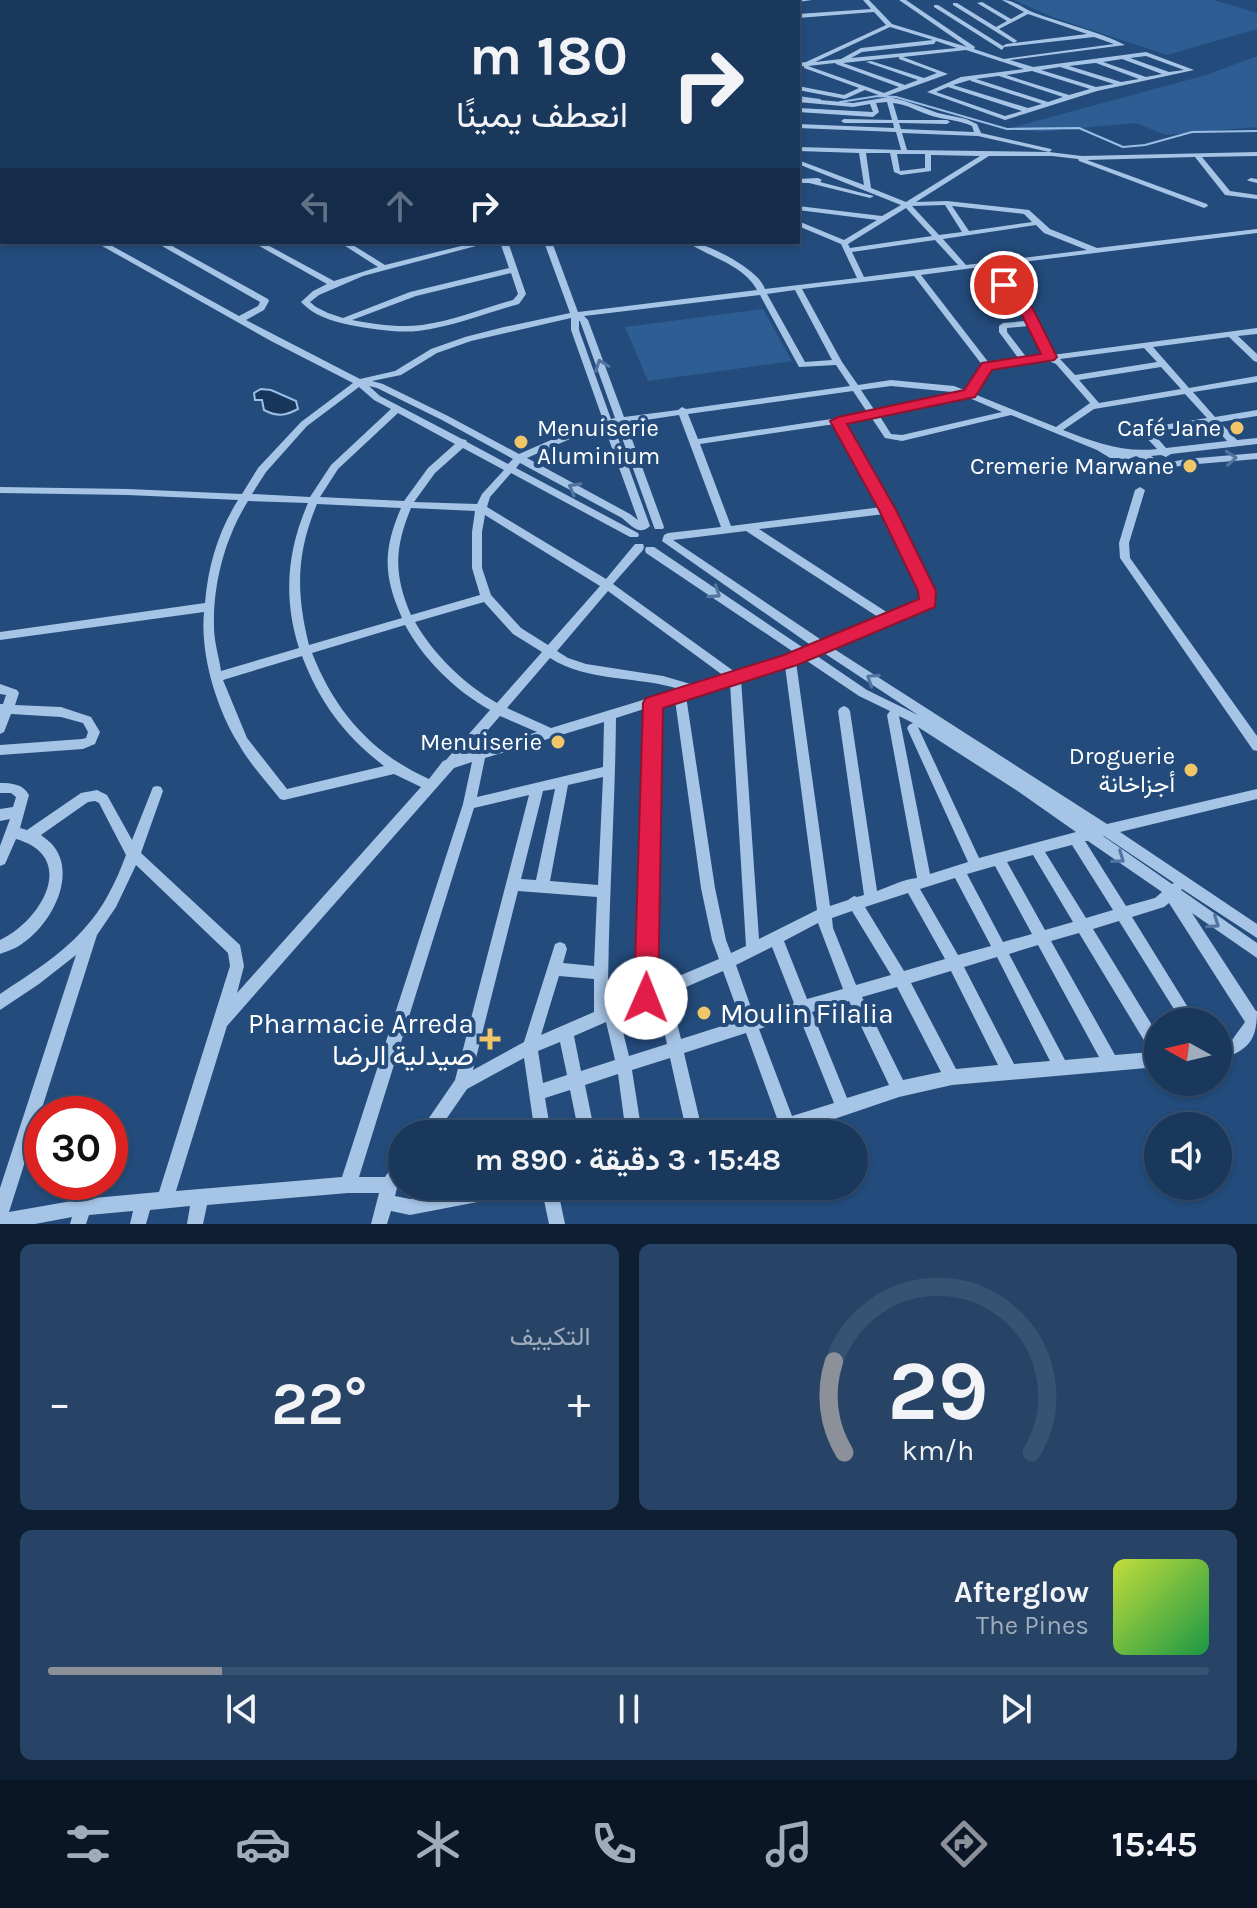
<!DOCTYPE html>
<html lang="ar">
<meta charset="utf-8">
<style>
:root{--surface:#1a385c;--page:#274365;--text:#f1f3f6;--muted:#9facbb;--line:#385272;--accent:#8c9099}
body{margin:0;font-family:Karla,Vazirmatn,sans-serif;background:var(--page);color:var(--text);direction:rtl;height:100vh;display:flex;flex-direction:column;font-size:30px;white-space:nowrap}
*{box-sizing:border-box;margin:0}
p{font-size:26px;color:var(--muted)}
.icon{flex:none;width:44px;height:44px;fill:none;stroke:currentColor;stroke-width:2;stroke-linecap:round;stroke-linejoin:round}
.map{position:relative;height:1224px;overflow:hidden;direction:ltr}
.panel{display:flex;flex-direction:column;gap:20px;padding:20px;background:#0e1f33;flex:1}
.panel>*{flex:none}
.guide{position:absolute;left:0px;top:0px;width:800px;height:244px;box-shadow:0 2px 6px #0004,0 0 0 2px var(--line);direction:rtl;background:#1a385c;color:var(--text);overflow:hidden}
.needle{width:52px;rotate:278deg}
.buttons{position:absolute;left:1144px;top:1008px;display:grid;gap:16px}
.buttons a{display:grid;place-items:center;width:88px;height:88px;border-radius:50%;background:var(--surface);box-shadow:0 2px 6px #0004,0 0 0 2px var(--line);font-size:40px}
.speed{position:absolute;left:24px;top:1096px;display:flex;gap:16px;font-size:40px;font-weight:700;text-align:center}
.speed>*{display:grid;place-content:center;width:104px;height:104px;border-radius:50%;background:var(--surface);box-shadow:0 2px 6px #0004,0 0 0 2px var(--line);line-height:1}
.speed .limit{border:12px solid #d22;background:#fff;color:#111}
.pin{position:absolute;display:grid;place-items:center;width:68px;height:68px;color:#fff;margin:-34px;border:4px solid #fff;border-radius:50%;box-shadow:0 2px 8px #0007}
.me{position:absolute;width:88px;margin:-44px;rotate:1deg;stroke-linejoin:round;filter:drop-shadow(0 0 6px #0008)}
.turn{display:flex;align-items:center;gap:28px;height:168px;padding:0 40px;font-size:36px}
.turn .icon{width:104px;height:104px;stroke-width:2.5}
.turn b{display:block;font-size:56px;line-height:68px}
.lanes{display:flex;align-items:center;height:76px;padding:0 40px;background:#0003;justify-content:center;gap:40px;direction:ltr}
.lanes .off{opacity:.35}
.big{font-size:60px;font-weight:700;line-height:1.1}
.panel .widget{flex:1;display:flex;flex-direction:column;justify-content:center;gap:12px;min-width:0;padding:0 28px;border-radius:12px;background:var(--page)}
.panel .dial{align-items:center;gap:0}
.dial svg{height:208px;overflow:visible;fill:none;stroke:var(--line);stroke-width:7;stroke-linecap:round;text-anchor:middle}
.dial text{fill:var(--text);stroke:none}
.song{display:flex;align-items:center;gap:24px}
.cover{width:96px;height:96px;border-radius:12px;background:linear-gradient(135deg,hsl(70 70% 55%),hsl(140 70% 35%))}
.played{height:8px;border-radius:4px;background:linear-gradient(90deg,var(--accent) 15%,var(--line) 15%)}
.keys{display:flex;justify-content:space-around;direction:ltr}
.heat{display:flex;justify-content:space-between;align-items:center;font-size:44px;direction:ltr}
.panel .tiles{flex:1;display:grid;gap:20px;grid-template-columns:1fr 1fr}
.widget:last-child{grid-column:span 2}
.trip{position:absolute;left:388px;top:1120px;width:480px;height:80px;border-radius:40px;background:var(--surface);box-shadow:0 2px 6px #0004,0 0 0 2px var(--line);font-weight:700;line-height:80px;text-align:center;direction:rtl}
.dock{display:flex;height:128px;justify-content:space-around;align-items:center;background:#0a1625;color:var(--muted)}
.dock .icon{width:56px;height:56px}
.dock .current{color:var(--accent)}
.dock b{font-size:36px;color:var(--text)}
.map>svg:first-child{display:block}
.green{fill:#2d5d93}
.water{fill:#18365b;stroke:#9abfe6;stroke-width:2}
.lines{fill:none;stroke-linecap:round;stroke-linejoin:round}
.stream{stroke:#9abfe6;stroke-width:2}
.minor{fill:#a6c4e5;fill-rule:evenodd}
.major{fill:#e7f0fd;fill-rule:evenodd}
.oneway{stroke:#5175a0}
.route{fill:#e11d48;stroke:#92132f;stroke-width:2}
.poi-dot{fill:#f0c669;stroke:#234b7b;stroke-width:3}
.labels{text-anchor:middle;stroke-width:8;stroke-linejoin:round;paint-order:stroke}
.poi-label{font-size:24px;fill:#fff;stroke:#234b7b;text-anchor:end}
.near-poi-label{font-size:28px;fill:#fff;stroke:#234b7b;text-anchor:start}
</style>
<div class="map">
<svg width="1257" height="1224" viewBox="0 0 1257 1224">
<rect width="100%" height="100%" fill="#234b7b"/>
<g class="green">
<polygon points="1014,0 1214,0 1257,13 1257,29 1167,55 1055,18"/>
<polygon points="1257,56 1257,127 1165,135 1136,123 1040,132 1007,129 1206,75"/>
<polygon points="763,309 792,361 648,381 625,327"/>
</g>
<path class="water" d="M261,389L271,390L296,401L298,409C285,416 277,417 264,410L262,400H255L254,393Z"/>
<g class="lines">
<g class="stream">
<polyline points="798,97 820,100"/>
<polyline points="840,102 878,96 896,97 1007,129 1079,128 1123,147 1145,145 1192,132 1257,131"/>
</g>
<g class="minor">
<polygon points="302,0 308,0 307,2 301,2"/>
<rect x="321" y="0" width="6" height="2"/>
<rect x="353" y="0" width="6" height="2"/>
<polygon points="467,0 473,0 474,2 468,2"/>
<polygon points="509,0 518,0 519,1 506,2"/>
<polygon points="538,0 544,0 545,2 539,2"/>
<rect x="605" y="0" width="6" height="2"/>
<polygon points="635,0 675,0 665,2 632,2"/>
<polygon points="701,0 705,0 707,2 701,2"/>
<polygon points="718,0 724,0 725,2 719,2"/>
<polygon points="735,0 741,0 742,2 736,2"/>
<polygon points="775,0 812,0 798,2 772,2"/>
<path d="M863,0H869L892,24L967,47L899,0H906L975,47L974,49L1004,59L1114,44L1094,37L1004,47L1002,50L934,7V5H938L1003,46L1006,44L1087,34L1028,14L999,29L1016,40L1017,41L1014,43L953,5V3H957L996,27L1007,21L977,3L982,2L1011,19L1024,12L1002,0C1014,0 1022,8 1032,12C1063,24 1096,30 1125,45L1010,60L1033,67L1146,52L1194,70L1097,91L1005,120L927,92L961,77L1024,69L966,50L903,57L948,74L884,97L865,90L845,99L798,90V86L844,95L859,88L804,68V66L798,67V63L806,62L886,25L874,12L798,18V14L871,9ZM890,27L933,40L861,48L841,59L815,62ZM936,41L957,48L851,58L862,52L934,44ZM1146,56L1184,70L1169,72L1130,58ZM899,57V59L937,73L924,78L871,61L866,62L918,80L905,85L843,63ZM1122,59L1162,74L1146,77L1103,62ZM835,63L836,64L899,87L884,93L808,66ZM1095,63H1096L1139,79L1121,82L1069,66ZM1060,67L1114,84L1096,87L1041,70ZM1032,71L1090,89L1069,95L1006,75ZM998,76H999L1063,97L1048,102L976,79ZM970,80L971,81L1042,104L1028,108L953,85ZM948,87L1022,111L1005,116L936,92Z"/>
<rect x="0" y="72" width="2" height="4"/>
<path d="M889,97L905,101L938,113L966,119L977,124L981,133L1051,149L1052,150L1049,152L1082,156L1257,152V156L1202,157L1230,191L1257,195V199L1225,195L1195,157L1087,160L1207,204L1208,206L1204,208L1079,161L1078,159L1052,156H989L916,202L947,201L1029,210L1050,229L1097,248L1257,229V233L982,267L1010,287L1024,302L1052,355L1257,328V334L1238,336L1257,354V362L1254,361L1229,337L1153,347L1189,388L1257,376V382L1193,392L1215,417L1257,410V416L1220,422L1237,440L1257,438V444L1171,454L1166,457L1161,455L1151,456L1155,459L1156,465L1186,459L1257,453V459L1186,465L1138,473L1123,466L1097,450L1011,415L902,441L885,438L871,417L844,423L893,510L932,591L933,603L929,609L891,621L831,647L1107,824L1257,789V799L1120,832L1257,924V938L1182,889L1181,890L1257,943V958L1192,913L1256,1011H1257C1257,1043 1247,1050 1218,1061V1045L1232,1040L1245,1022L1169,903L1164,907L1132,917L1197,1022H1182L1119,921L1093,929L1158,1035V1067L952,1085L899,1097L790,1134H754L756,1128L778,1121L746,1033L684,1053L703,1134H687L670,1058L632,1070L642,1134H626L618,1074L585,1085L595,1134H579L570,1090L545,1098L551,1134H535L524,1058L467,1089L436,1134H418L455,1080L529,795L474,808L359,1177H385L396,1161L402,1159V1181L397,1188L395,1196L410,1199L479,1186H531L529,1192L410,1215L391,1211L387,1224H371L379,1193H348L207,1205L203,1224H187L190,1206L150,1210L146,1224H130L133,1211L89,1215L86,1224H70L72,1217L35,1224H0V1188L76,955L39,984L0,1010V994C28,975 60,956 83,930C103,909 116,882 126,855L99,803L95,801L88,802L41,835C46,839 52,843 55,848C76,878 50,925 23,943C17,948 8,951 0,954V940C41,921 79,857 16,839L5,864L0,866V846L10,819L0,821V809L13,807L16,797L11,793H0V783C12,783 23,784 29,795L20,828L27,830L81,793L97,790L107,795L132,840L153,787L157,786L161,787L163,791L141,853L240,945L244,966L237,993L421,787L394,774L284,800L280,799C266,781 249,763 238,743C216,707 200,654 204,612L0,640V632L205,603C208,566 218,532 238,500L128,495L0,493V487L128,489L242,494L258,468L301,422L353,383L271,341L95,242H105L239,316L258,306L260,302L155,242H165L268,299L269,301L264,310L246,320L360,379L395,371L431,349L465,337L504,327L570,313L544,242H552L578,312L757,290C744,265 709,257 687,242C706,242 745,264 758,278C760,280 764,286 765,289L857,278L841,244L798,226V221L844,240L877,220L798,210V206L882,216L901,205L798,164V160L864,185L859,153L798,151V147L901,150L896,132L798,128V124L894,128L893,123H844L841,121L844,119L892,120L887,102L876,103L879,112L873,117L798,112V108L873,112L870,104L853,107L798,102V98L853,103ZM893,103C907,104 919,112 932,116C946,120 959,120 972,126L974,132L901,129L899,123L947,124L950,122L947,120H898ZM902,133L978,136L1049,152L907,150ZM866,153H890L894,172L901,175L931,171V155L980,156L906,202L871,188ZM897,154H925V168L900,171ZM945,205L962,232L939,235L912,206ZM952,206L1024,214L1032,222L969,231ZM906,208L932,236L850,248L848,244ZM1036,225L1044,233L1087,250L966,265L943,239ZM935,240L958,265L864,277L852,252ZM973,268C995,282 1015,296 1026,321L1003,323L999,326V332L1019,359L989,363L921,275ZM914,276L983,366L967,391L954,386L891,380L858,385L842,362L802,289ZM795,290L832,360L805,362L767,294ZM760,295L799,367L836,365L850,386L686,409L682,407L678,410L624,417L588,320L584,316ZM571,318V330L603,420L592,422L519,454L448,416L383,384L372,381L401,375L437,353L471,341ZM579,321H580L615,418L611,419L579,330ZM1028,326L1044,356L1027,358L1007,332V328ZM1144,348L1157,362L1075,375L1060,359ZM1049,361L1056,364L1090,403L1056,427L974,394L990,368ZM1161,367L1181,389L1099,403L1079,380ZM369,386L377,388L442,420L513,459L508,464L467,442L466,440L462,439L380,396ZM891,386L952,392L958,394L875,411L861,390ZM359,387L374,400L391,409L331,465L310,497L252,494L266,472L307,426ZM853,391L867,412L838,418L698,439L688,414ZM1185,394L1207,418L1144,428L1142,433L1157,449C1123,453 1094,442 1063,430L1094,409ZM967,397L1002,412L902,435L891,434L879,415ZM398,413L455,444L428,468L404,501L320,497L338,469ZM679,415L721,527L668,533L664,535L662,541L812,646L805,649L654,547H646L645,550L646,553L795,653L735,672L613,584L643,550L644,547L643,544H635L606,579L487,507L490,497L511,473L630,537H638L639,535L638,533L516,468L520,463L622,518C632,526 639,536 650,526L613,424H617L654,527L655,529H663L664,527L626,423ZM1211,423L1227,441L1166,448L1152,432ZM835,424L882,507L731,526L700,444ZM604,426L638,520L630,514L527,458L597,427ZM463,448L504,470L482,494L477,504L414,502L435,473ZM1136,456L1146,461L1147,465L1139,467L1131,463V458ZM248,501L308,503C287,551 283,598 299,648L221,671C219,657 214,642 214,627C213,583 225,538 248,501ZM317,504L401,508C383,550 383,575 402,618L309,645C296,593 296,554 317,504ZM411,508L475,511L472,532V568L480,595L411,615C394,575 394,549 411,508ZM885,514L922,591V602L888,613L759,529ZM485,515L600,586L548,645L521,628L491,595L482,568V532ZM746,531L878,617L823,641L673,540ZM608,591L724,676L694,685L663,676L586,664L568,658L557,651ZM484,602L513,634L542,652L497,703C464,684 434,655 415,622ZM405,625C424,660 456,691 490,710L446,760L443,761L429,779C371,753 335,711 312,653ZM821,651L918,715L867,690L814,654ZM302,656C320,703 344,735 384,766L287,789L247,738L223,680ZM550,658C588,682 638,676 679,689L551,728L507,708ZM804,659L859,696L890,711L887,715L917,878C904,879 891,886 877,891L850,711L848,708L844,706L840,708L838,711L864,895L857,897L854,896L848,900L830,906L796,662ZM785,666L817,910L759,939L741,679ZM730,683L746,946L731,953L726,940L715,888L686,696ZM675,700L701,888L712,940L719,959L653,987L659,705ZM647,708L639,993L608,1006C608,910 615,814 616,718ZM500,716L537,732L467,754ZM899,716L913,723L909,725L907,728L968,862L930,874ZM604,722L603,767L477,797L485,758ZM918,727L1019,792L1076,832L979,858ZM472,762L463,804L342,1177L176,1191L227,1026L454,768ZM603,777L598,885L550,881L568,785ZM555,789L536,880L521,879L543,791ZM1103,836H1104L1174,883L1172,884ZM1085,841H1088L1162,892L1155,898L1126,906ZM1072,845L1113,910L1086,918L1045,852ZM1033,855L1073,922L1045,930L1007,862ZM136,865L228,953L230,966L159,1192L83,1199L9,1212L97,935L116,907ZM995,866L1032,934L1003,942L967,874ZM955,878L991,946L958,955L920,889ZM518,891L597,897L594,966L563,963L567,949L565,944L560,942L555,944L524,1042L473,1070ZM908,893L945,959L904,971L865,907ZM852,911L891,975L856,985L833,928L832,918ZM818,923L843,989L807,999L784,941ZM1079,933L1151,1052L1115,1055L1051,941ZM1038,945L1099,1057L1065,1060L1009,954ZM772,947L794,1003L754,1016L736,965ZM997,957L1050,1061L1014,1064L964,967ZM723,971L741,1020L681,1039L670,994ZM951,971L998,1065L956,1069L911,983ZM559,976L594,979V1012L541,1035ZM897,987L941,1072L903,1080L862,997ZM657,1000L667,1044L629,1056L619,1016ZM849,1001L889,1085L847,1098L812,1012ZM799,1016L834,1103L792,1116L759,1029ZM606,1022L615,1060L581,1071L574,1036ZM560,1042L567,1075L543,1083L538,1051Z"/>
<polygon points="818,178 822,180 820,182 874,196 870,198 809,183 798,183 798,179"/>
<polygon points="1251,178 1257,179 1257,183 1249,181 1247,180"/>
<rect x="0" y="185" width="2" height="5"/>
<rect x="0" y="226" width="2" height="7"/>
<path d="M252,242H262L334,281L378,267L339,242H348L385,265L477,242H491L363,276L319,295L310,302L316,307L328,313L343,318L410,292L509,268L500,242H508L526,294L519,304C486,313 452,327 418,331C396,333 372,329 350,325C332,321 314,316 301,302L313,291L327,284ZM511,273L518,294L513,300C483,308 453,321 422,325C399,328 374,324 352,320L416,296Z"/>
<polygon points="357,242 367,242 363,245 357,245"/>
<polygon points="1140,487 1145,490 1129,543 1130,558 1257,736 1257,751 1253,750 1120,558 1119,543 1135,490"/>
<polygon points="0,684 17,690 19,693 15,705 61,707 91,717 100,732 95,744 83,749 0,755 0,745 82,739 86,738 88,732 83,723 61,717 11,714 4,732 0,734 0,704 3,704 6,695 0,694"/>
<polygon points="541,1186 557,1186 565,1224 549,1224"/>
</g>
<g class="major">
<polygon points="280,0 277,2 153,2 156,0"/>
<rect x="0" y="7" width="2" height="4"/>
</g>
</g>
<defs><path id="oneway-chevron" d="M-2-3.5L2.5 0L-2 3.5" fill="none" stroke-width="1.6" stroke-linecap="round" stroke-linejoin="round" transform="scale(2)"/></defs>
<g class="oneway">
<use href="#oneway-chevron" transform="translate(601 365) rotate(-110)"/>
<use href="#oneway-chevron" transform="translate(1231 458) rotate(-5)"/>
<use href="#oneway-chevron" transform="translate(574 488) rotate(-151)"/>
<use href="#oneway-chevron" transform="translate(715 593) rotate(34)"/>
<use href="#oneway-chevron" transform="translate(872 679) rotate(-147)"/>
<use href="#oneway-chevron" transform="translate(1119 858) rotate(35)"/>
<use href="#oneway-chevron" transform="translate(1214 923) rotate(34)"/>
</g>
<polygon class="route" points="999,282 1008,282 1033,309 1057,357 1054,360 992,370 975,397 847,424 896,510 936,591 935,607 797,665 663,708 658,998 655,1006 646,1009 638,1006 634,998 643,703 646,698 784,655 919,599 918,591 879,510 830,421 838,417 964,390 982,363 1041,354 1020,311 999,288"/>
<g class="poi-dot">
<circle cx="1237" cy="428" r="8"/>
<circle cx="521" cy="442" r="8"/>
<circle cx="1190" cy="466" r="8"/>
<circle cx="558" cy="742" r="8"/>
<circle cx="1191" cy="770" r="8"/>
<circle cx="704" cy="1013" r="8"/>
<path d="M486 1027h8v8h8v8h-8v8h-8v-8h-8v-8h8z"/>
</g>
<g class="labels">
<g class="poi-label">
<text x="537" y="436" text-anchor="start">Menuiserie<tspan x="537" dy="28">Aluminium</tspan></text>
<text x="1221" y="436">Café Jane</text>
<text x="1174" y="474">Cremerie Marwane</text>
<text x="542" y="750">Menuiserie</text>
<text x="1175" y="764">Droguerie<tspan x="1175" dy="28">أجزاخانة</tspan></text>
</g>
<g class="near-poi-label">
<text x="720" y="1023">Moulin Filalia</text>
<text x="474" y="1033" text-anchor="end">Pharmacie Arreda<tspan x="474" dy="32">صيدلية الرضا</tspan></text>
</g>
</g>
</svg>
<div class="buttons">
<a><svg class="needle" viewBox="-14 -14 28 28"><path d="M0-13l5 13h-10z" fill="#e53935"/><path d="M0 13l5-13h-10z" fill="#9facbb"/></svg></a>
<a><svg class="icon" aria-label="sound" viewBox="0 0 24 24"><path d="M4 9h4l5-4v14l-5-4H4zM17 9q2 3 0 6"/></svg></a>
</div>
<div class="speed"><div class="limit">30</div></div>
<div class="pin" style="left:1004px;top:285px;background:#d93025"><svg class="icon" aria-label="arrive" viewBox="0 0 24 24"><path d="M6 21V4h12l-3 4 3 4H6"/></svg></div>
<svg class="me" style="left:646px;top:998px" viewBox="-20 -20 40 40"><circle r="19" fill="#fff"/><path d="M0-13L10 11 0 6-10 11z" fill="#e11d48"/></svg>
<div class="trip">15:48 · 3 دقيقة · 890 m</div>
<div class="guide">
<div class="turn"><svg class="icon" aria-label="right" viewBox="0 0 24 24"><path d="M7 20v-9h11M14 6l5 5-5 5"/></svg><div><b>180 m</b>انعطف يمينًا</div></div>
<div class="lanes"><svg class="icon off" aria-label="left" viewBox="0 0 24 24"><path d="M17 20v-9H6M10 6l-5 5 5 5"/></svg><svg class="icon off" aria-label="ahead" viewBox="0 0 24 24"><path d="M12 20V5M6 11l6-6 6 6"/></svg><svg class="icon" aria-label="right" viewBox="0 0 24 24"><path d="M7 20v-9h11M14 6l5 5-5 5"/></svg></div>
</div>
</div>
<section class="panel">
<div class="tiles">
<div class="widget dial"><svg viewBox="0 0 100 80">
<path d="M14 69A42 42 0 1 1 86 69"/>
<path d="M14 69A42 42 0 0 1 10 34" stroke="#8c9099"/>
<text x="50" y="56" font-size="32" font-weight="700">29</text>
<text x="50" y="72" font-size="11">km/h</text>
</svg></div>
<div class="widget"><p>التكييف</p>
<div class="heat"><a>−</a><b class="big">22°</b><a>+</a></div>
</div>
<div class="widget">
<div class="song"><i class="cover"></i><div><b>Afterglow</b><p>The Pines</p></div></div>
<div class="played"></div>
<div class="keys"><svg class="icon" aria-label="previous" viewBox="0 0 24 24"><path d="M18 5L8 12l10 7zM5 5v14"/></svg><svg class="icon" aria-label="pause" viewBox="0 0 24 24"><path d="M8 5v14M16 5v14"/></svg><svg class="icon" aria-label="next" viewBox="0 0 24 24"><path d="M6 5l10 7-10 7zM19 5v14"/></svg></div>
</div>
</div>
</section>
<nav class="dock">
<b>15:45</b>
<svg class="icon current" aria-label="directions" viewBox="0 0 24 24"><path d="M12 3l9 9-9 9-9-9zM9 14v-3h6M13 9l2 2-2 2"/></svg>
<svg class="icon" aria-label="music" viewBox="0 0 24 24"><path d="M9 18V5l10-2v13"/><circle cx="6" cy="18" r="3"/><circle cx="16" cy="16" r="3"/></svg>
<svg class="icon" aria-label="phone" viewBox="0 0 24 24"><path d="M5 4h4l2 5-3 2q2 4 5 5l2-3 5 2v4C11 20 4 13 5 4z"/></svg>
<svg class="icon" aria-label="climate" viewBox="0 0 24 24"><path d="M12 3v18M4 7l16 10M4 17L20 7"/></svg>
<svg class="icon" aria-label="car" viewBox="0 0 24 24"><path d="M5 17H2v-5l4-1 3-4h7l3 4 3 1v5h-3M9 17h6M6 11h13"/><circle cx="7" cy="17" r="2"/><circle cx="17" cy="17" r="2"/></svg>
<svg class="icon" aria-label="filters" viewBox="0 0 24 24"><path d="M4 7h16M4 17h16"/><circle cx="9" cy="7" r="2"/><circle cx="15" cy="17" r="2"/></svg>
</nav>
